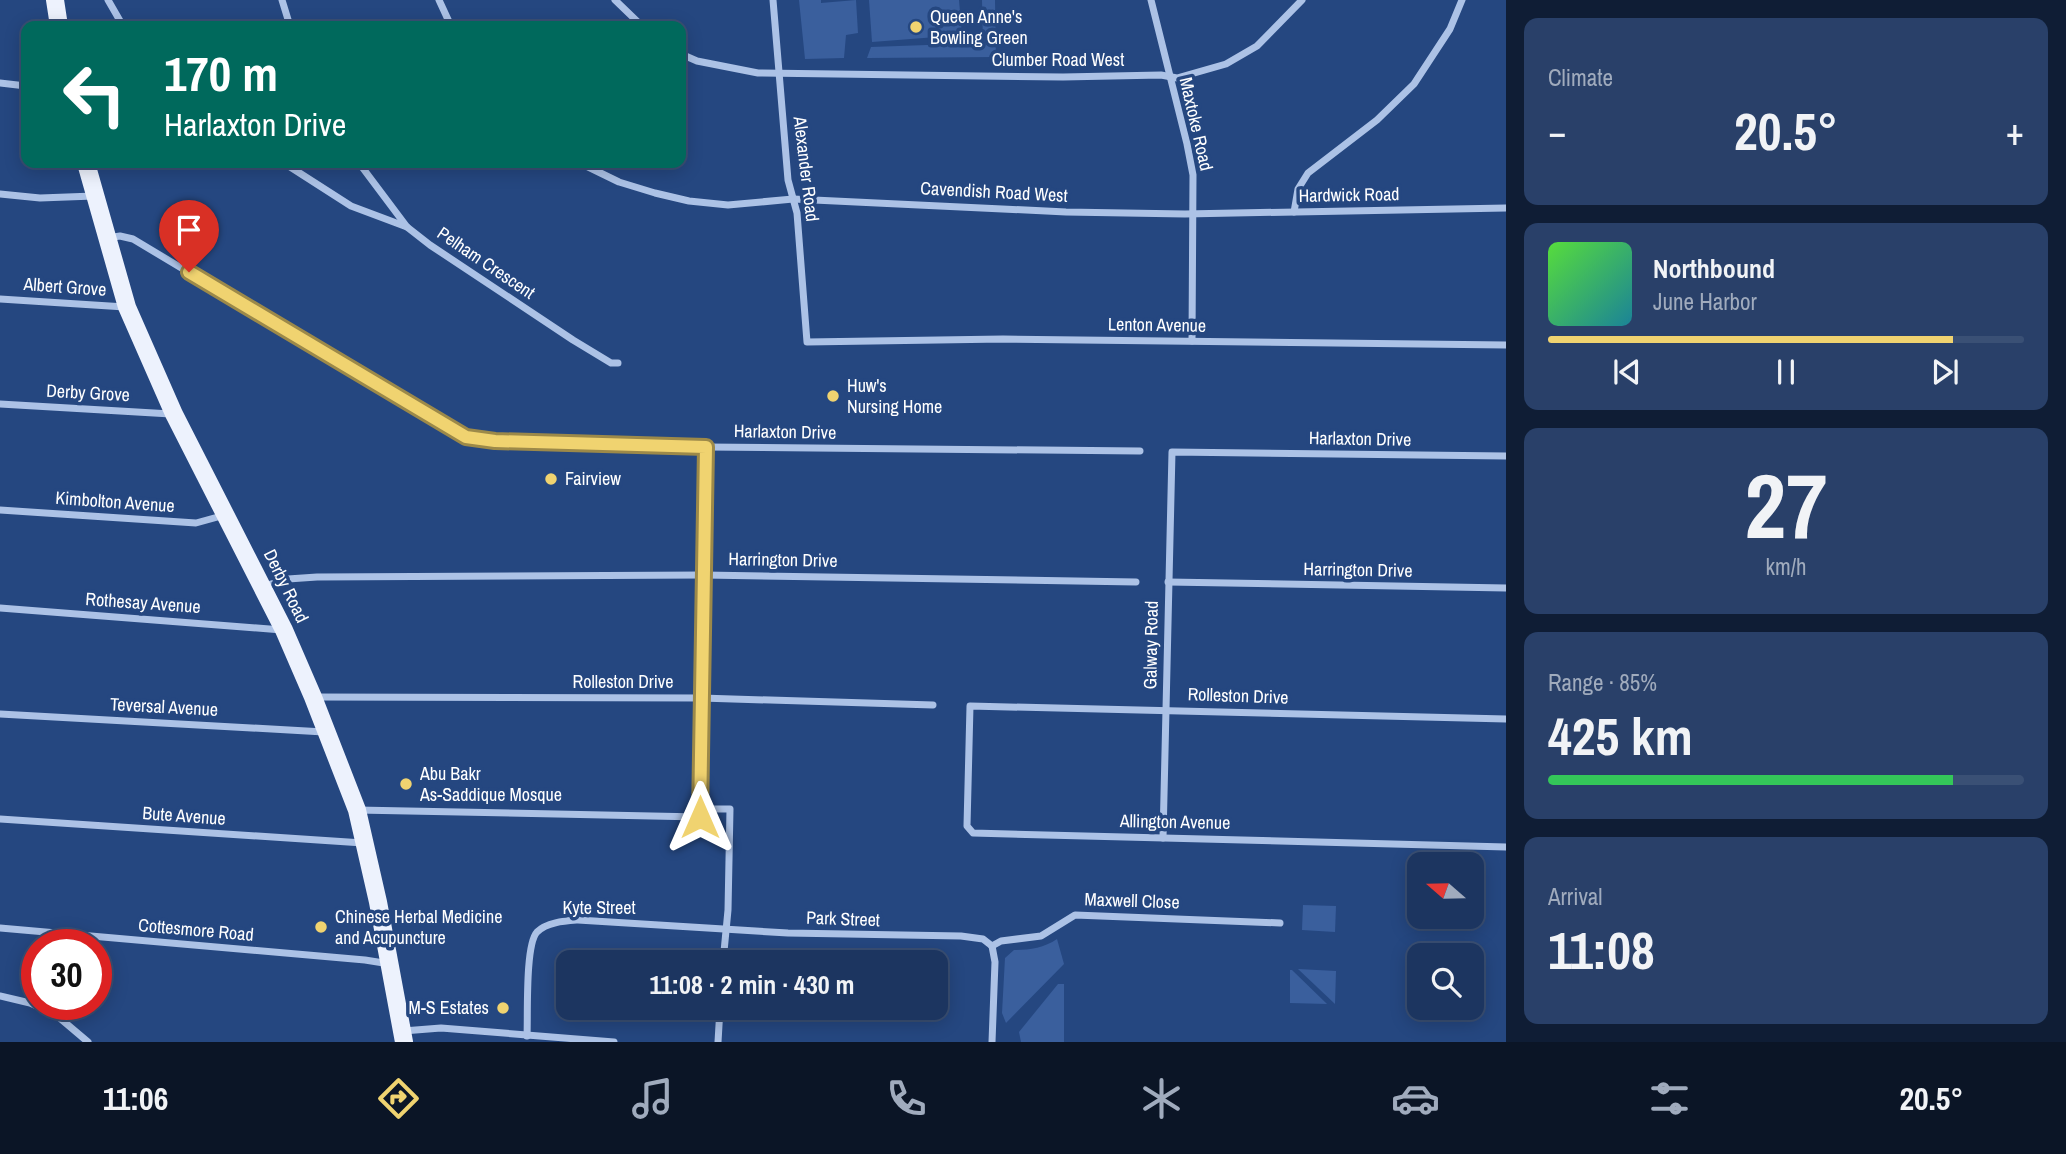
<!DOCTYPE html>
<meta charset="utf-8">
<style>
:root{--surface:#1c3560;--page:#294069;--text:#f1f3f6;--muted:#a0abbd;--line:#3a5075;--accent:#f0d370}
body{margin:0;font-family:"Archivo Narrow",sans-serif;background:var(--page);color:var(--text);height:100vh;display:flex;flex-direction:column;font-size:26px;white-space:nowrap}
*{box-sizing:border-box;margin:0}
p{font-size:23px;color:var(--muted)}
.icon{flex:none;width:38px;height:38px;fill:none;stroke:currentColor;stroke-width:2;stroke-linecap:round;stroke-linejoin:round}
.map{position:relative;flex:1;overflow:hidden}
.panel{display:flex;flex-direction:column;gap:18px;padding:18px;background:#0f1d35;width:560px}
.panel>*{flex:none}
.banner{position:absolute;left:21px;top:21px;width:665px;height:147px;border-radius:14px;box-shadow:0 4px 18px #0003,0 0 0 2px var(--line);background:#00695c;color:#fff;overflow:hidden}
.needle{width:46px;rotate:290deg}
.buttons{position:absolute;left:1407px;top:852px;display:grid;gap:14px}
.buttons a{display:grid;place-items:center;width:77px;height:77px;border-radius:14px;background:var(--surface);box-shadow:0 4px 18px #0003,0 0 0 2px var(--line);font-size:35px}
.speed{position:absolute;left:21px;top:929px;display:flex;gap:14px;font-size:35px;font-weight:700;text-align:center}
.speed>*{display:grid;place-content:center;width:91px;height:91px;border-radius:50%;background:var(--surface);box-shadow:0 4px 18px #0003,0 0 0 2px var(--line);line-height:1}
.speed .limit{border:10px solid #d22;background:#fff;color:#111}
.pin{position:absolute;display:grid;place-items:center;width:60px;height:60px;color:#fff;margin:-72px -30px;border-radius:50% 50% 50% 0;rotate:-45deg;box-shadow:0 0 7px #0007}
.pin .icon{rotate:45deg}
.me{position:absolute;width:77px;margin:-38px;rotate:0deg;stroke-linejoin:round;filter:drop-shadow(0 0 5px #0008)}
.turn{display:flex;align-items:center;gap:24px;height:147px;padding:0 28px;font-size:32px}
.turn .icon{width:91px;height:91px;stroke-width:2.5}
.turn b{display:block;font-size:49px;line-height:60px}
.big{font-size:52px;font-weight:700;line-height:1.1}
.panel .tile{flex:1;display:flex;flex-direction:column;justify-content:center;gap:10px;min-width:0;padding:0 24px;border-radius:14px;background:var(--page)}
.panel .dial{align-items:center;gap:0}
.dial b{font-size:91px;line-height:1}
.song{display:flex;align-items:center;gap:21px}
.cover{width:84px;height:84px;border-radius:10px;background:linear-gradient(135deg,hsl(110 70% 55%),hsl(190 70% 35%))}
.played{height:7px;border-radius:4px;background:linear-gradient(90deg,var(--accent) 85%,var(--line) 85%)}
.keys{display:flex;justify-content:space-around;direction:ltr}
.heat{display:flex;justify-content:space-between;align-items:center;font-size:38px;direction:ltr}
.charge{height:10px;border-radius:5px;background:linear-gradient(90deg,#34c759 85%,var(--line) 0)}
.trip{position:absolute;left:556px;top:950px;width:392px;height:70px;border-radius:14px;background:var(--surface);box-shadow:0 4px 18px #0003,0 0 0 2px var(--line);font-weight:700;line-height:70px;text-align:center}
.tab-bar{display:flex;height:112px;justify-content:space-around;align-items:center;background:#0b1526;color:var(--muted)}
.tab-bar .icon{width:49px;height:49px}
.tab-bar .selected{color:var(--accent)}
.tab-bar b{font-size:32px;color:var(--text)}
main{display:flex;flex:1;min-height:0}
.map>svg:first-child{display:block}
.green{fill:#3a5f9d}
.lines{fill:none;stroke-linecap:round;stroke-linejoin:round}
.street{stroke:#acc2e6;stroke-width:7}
.primary{stroke:#edf2fd;stroke-width:18}
.route-casing{stroke:#9c8949;stroke-width:18}
.route{stroke:#f0d370;stroke-width:12}
.poi-dot{fill:#f0d370;stroke:#254780;stroke-width:2.5}
.labels{text-anchor:middle;stroke-width:7;stroke-linejoin:round;paint-order:stroke}
.poi-label{font-size:18px;fill:#fff;stroke:#254780;text-anchor:start}
.street-label{font-size:18px;fill:#fff;stroke:#254780}
</style>
<main>
<div class="map">
<svg width="1506" height="1042" viewBox="0 0 1506 1042">
<rect width="100%" height="100%" fill="#254780"/>
<g class="green">
<polygon points="799,0 821,0 821,3 856,0 858,33 846,35 844,58 805,59"/>
<polygon points="869,0 959,0 962,35 872,42"/>
<polygon points="982,0 995,0 996,57 867,58 871,47 983,43"/>
<polygon points="1303,905 1336,906 1335,932 1302,930"/>
<path d="M1057,939L1064,964L1006,1023L1002,1013L1005,958L1014,950C1029,950 1044,948 1057,939Z"/>
<polygon points="1298,969 1336,971 1335,1004"/>
<polygon points="1290,970 1292,970 1327,1004 1290,1003"/>
<polygon points="1058,984 1064,984 1064,1042 1021,1042 1019,1032"/>
</g>
<g class="lines">
<g class="street">
<polyline points="108,0 123,26"/>
<polyline points="282,0 290,26"/>
<polyline points="439,0 451,26"/>
<polyline points="615,0 642,26"/>
<polyline points="773,0 788,180 797,213 807,342 1003,339 1506,345"/>
<polyline points="1151,0 1187,144 1193,175 1192,341"/>
<polyline points="681,54 697,61 758,73 1063,77 1161,75 1177,78 1226,64 1257,46 1302,0"/>
<polyline points="0,83 26,86"/>
<polyline points="284,163 351,206 407,227"/>
<polyline points="359,163 407,227 430,245 573,340 611,363 618,363"/>
<polyline points="580,163 619,182 655,193 689,201 728,205 793,199 1066,212 1185,214 1506,208"/>
<polyline points="0,194 40,198 94,196"/>
<polyline points="1294,212 1298,189 1308,173 1377,120 1414,84 1450,29 1462,0"/>
<polyline points="107,238 120,236 133,239 460,435 477,440 706,447 1140,451"/>
<polyline points="0,299 125,307"/>
<polyline points="0,404 171,414"/>
<polyline points="0,510 196,523 225,515"/>
<polyline points="1168,582 1506,588"/>
<polyline points="264,586 288,579 317,577 704,575 1136,582"/>
<polyline points="0,608 282,630"/>
<polyline points="314,697 701,698 933,705"/>
<polyline points="0,714 324,732"/>
<polyline points="1506,719 970,706 967,826 973,833 1506,847"/>
<polyline points="700,809 730,809 728,910 723,962"/>
<polyline points="357,810 700,817 706,447"/>
<polyline points="0,819 363,843"/>
<polyline points="1163,838 1172,452 1506,456"/>
<polyline points="0,928 365,960 390,964"/>
<polyline points="992,946 1001,941 1041,936 1075,915 1280,923"/>
<polyline points="992,946 995,962 992,1042"/>
<polyline points="0,996 30,1003 55,1014 88,1042"/>
<polyline points="403,1031 441,1028 614,1042"/>
<path d="M527,1036C528,1016 525,945 537,932C547,922 565,921 578,920L788,933L961,936L983,939L992,946"/>
<polyline points="718,1042 720,1008"/>
</g>
<g class="primary">
<polyline points="55,0 59,26"/>
<polyline points="86,163 127,307 174,414 284,630 313,697 357,810 378,902 404,1042"/>
</g>
</g>
<g class="lines">
<g class="route-casing">
<polyline id="route" points="189,272 466,437 495,441 706,447 700,817"/>
</g>
<use href="#route" class="route"/>
</g>
<g class="poi-dot">
<circle cx="916" cy="27" r="7"/>
<circle cx="833" cy="396" r="7"/>
<circle cx="551" cy="479" r="7"/>
<circle cx="406" cy="784" r="7"/>
<circle cx="321" cy="927" r="7"/>
<circle cx="503" cy="1008" r="7"/>
</g>
<g class="labels">
<g class="poi-label">
<text x="930" y="23">Queen Anne's<tspan x="930" dy="21">Bowling Green</tspan></text>
<text x="847" y="392">Huw's<tspan x="847" dy="21">Nursing Home</tspan></text>
<text x="565" y="485">Fairview</text>
<text x="420" y="780">Abu Bakr<tspan x="420" dy="21">As-Saddique Mosque</tspan></text>
<text x="335" y="923">Chinese Herbal Medicine<tspan x="335" dy="21">and Acupuncture</tspan></text>
<text x="489" y="1014" text-anchor="end">M-S Estates</text>
</g>
<g class="street-label">
<text x="1058" y="66">Clumber Road West</text>
<text transform="translate(1196 124) rotate(77)" y="6">Maxtoke Road</text>
<text transform="translate(806 169) rotate(83)" y="6">Alexander Road</text>
<text transform="translate(994 192) rotate(3)" y="6">Cavendish Road West</text>
<text transform="translate(1349 195) rotate(-1)" y="6">Hardwick Road</text>
<text transform="translate(486 263) rotate(34)" y="6">Pelham Crescent</text>
<text transform="translate(65 287) rotate(4)" y="6">Albert Grove</text>
<text transform="translate(1157 325) rotate(1)" y="6">Lenton Avenue</text>
<text transform="translate(88 393) rotate(3)" y="6">Derby Grove</text>
<text transform="translate(785 432) rotate(1)" y="6">Harlaxton Drive</text>
<text transform="translate(1360 439) rotate(1)" y="6">Harlaxton Drive</text>
<text transform="translate(115 502) rotate(4)" y="6">Kimbolton Avenue</text>
<text transform="translate(783 560) rotate(1)" y="6">Harrington Drive</text>
<text transform="translate(1358 570) rotate(1)" y="6">Harrington Drive</text>
<text transform="translate(286 586) rotate(64)" y="6">Derby Road</text>
<text transform="translate(143 603) rotate(4)" y="6">Rothesay Avenue</text>
<text transform="translate(1151 645) rotate(-89)" y="6">Galway Road</text>
<text x="623" y="688">Rolleston Drive</text>
<text transform="translate(1238 696) rotate(2)" y="6">Rolleston Drive</text>
<text transform="translate(164 707) rotate(3)" y="6">Teversal Avenue</text>
<text transform="translate(184 816) rotate(4)" y="6">Bute Avenue</text>
<text transform="translate(1175 822) rotate(1)" y="6">Allington Avenue</text>
<text transform="translate(1132 901) rotate(2)" y="6">Maxwell Close</text>
<text x="599" y="914">Kyte Street</text>
<text transform="translate(843 919) rotate(2)" y="6">Park Street</text>
<text transform="translate(196 930) rotate(5)" y="6">Cottesmore Road</text>
</g>
</g>
</svg>
<div class="buttons">
<a><svg class="needle" viewBox="-14 -14 28 28"><path d="M0-13l5 13h-10z" fill="#e53935"/><path d="M0 13l5-13h-10z" fill="#a0abbd"/></svg></a>
<a><svg class="icon" aria-label="search" viewBox="0 0 24 24"><circle cx="10" cy="10" r="6"/><path d="M15 15l6 6"/></svg></a>
</div>
<div class="speed"><div class="limit">30</div></div>
<div class="pin" style="left:189px;top:272px;background:#d93025"><svg class="icon" aria-label="arrive" viewBox="0 0 24 24"><path d="M6 21V4h12l-3 4 3 4H6"/></svg></div>
<svg class="me" style="left:700px;top:817px" viewBox="-20 -20 40 40"><path d="M0-17L14 15 0 8-14 15z" fill="#f0d370" stroke="#fff" stroke-width="4"/></svg>
<div class="trip">11:08 · 2 min · 430 m</div>
<div class="banner">
<div class="turn"><svg class="icon" aria-label="left" viewBox="0 0 24 24"><path d="M17 20v-9H6M10 6l-5 5 5 5"/></svg><div><b>170 m</b>Harlaxton Drive</div></div>
</div>
</div>
<section class="panel">
<div class="tile"><p>Climate</p>
<div class="heat"><a>−</a><b class="big">20.5°</b><a>+</a></div>
</div>
<div class="tile">
<div class="song"><i class="cover"></i><div><b>Northbound</b><p>June Harbor</p></div></div>
<div class="played"></div>
<div class="keys"><svg class="icon" aria-label="previous" viewBox="0 0 24 24"><path d="M18 5L8 12l10 7zM5 5v14"/></svg><svg class="icon" aria-label="pause" viewBox="0 0 24 24"><path d="M8 5v14M16 5v14"/></svg><svg class="icon" aria-label="next" viewBox="0 0 24 24"><path d="M6 5l10 7-10 7zM19 5v14"/></svg></div>
</div>
<div class="tile dial"><b>27</b><p>km/h</p></div>
<div class="tile"><p>Range · 85%</p><b class="big">425 km</b><div class="charge"></div></div>
<div class="tile"><p>Arrival</p><b class="big">11:08</b></div>
</section>
</main>
<nav class="tab-bar">
<b>11:06</b>
<svg class="icon selected" aria-label="directions" viewBox="0 0 24 24"><path d="M12 3l9 9-9 9-9-9zM9 14v-3h6M13 9l2 2-2 2"/></svg>
<svg class="icon" aria-label="music" viewBox="0 0 24 24"><path d="M9 18V5l10-2v13"/><circle cx="6" cy="18" r="3"/><circle cx="16" cy="16" r="3"/></svg>
<svg class="icon" aria-label="phone" viewBox="0 0 24 24"><path d="M5 4h4l2 5-3 2q2 4 5 5l2-3 5 2v4C11 20 4 13 5 4z"/></svg>
<svg class="icon" aria-label="climate" viewBox="0 0 24 24"><path d="M12 3v18M4 7l16 10M4 17L20 7"/></svg>
<svg class="icon" aria-label="car" viewBox="0 0 24 24"><path d="M5 17H2v-5l4-1 3-4h7l3 4 3 1v5h-3M9 17h6M6 11h13"/><circle cx="7" cy="17" r="2"/><circle cx="17" cy="17" r="2"/></svg>
<svg class="icon" aria-label="filters" viewBox="0 0 24 24"><path d="M4 7h16M4 17h16"/><circle cx="9" cy="7" r="2"/><circle cx="15" cy="17" r="2"/></svg>
<b>20.5°</b>
</nav>
